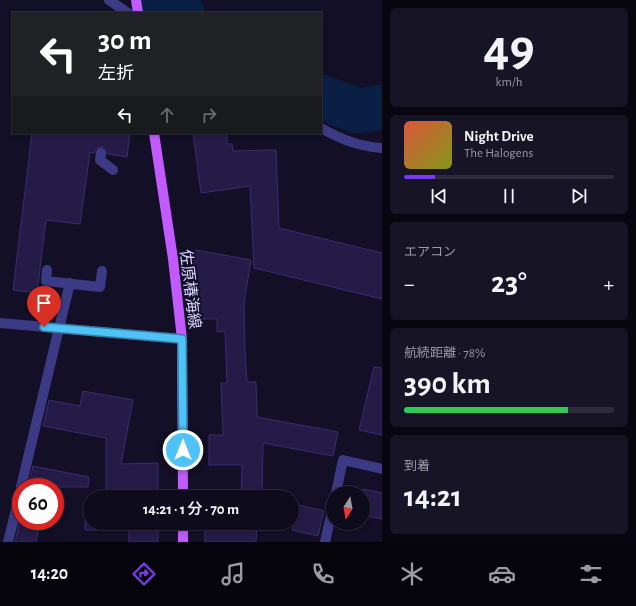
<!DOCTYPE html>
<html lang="ja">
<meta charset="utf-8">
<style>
:root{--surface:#0e0b1c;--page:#171425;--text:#f1f3f6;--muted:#9b9ba3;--line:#2e2b3b;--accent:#7c3aed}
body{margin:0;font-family:"Alegreya Sans","Noto Sans JP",sans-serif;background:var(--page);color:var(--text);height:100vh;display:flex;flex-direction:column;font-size:15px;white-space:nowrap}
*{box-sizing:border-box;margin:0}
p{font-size:13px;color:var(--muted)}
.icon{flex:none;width:22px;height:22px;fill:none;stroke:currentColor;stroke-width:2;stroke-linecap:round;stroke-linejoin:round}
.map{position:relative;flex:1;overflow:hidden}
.panel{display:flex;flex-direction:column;gap:8px;padding:8px;background:#08060f;width:254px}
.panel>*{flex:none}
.banner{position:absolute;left:12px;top:12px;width:310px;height:122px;border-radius:0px;box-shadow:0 2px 6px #0003,0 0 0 1px var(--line);background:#202124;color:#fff;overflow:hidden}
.needle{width:26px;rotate:191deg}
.controls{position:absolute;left:326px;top:486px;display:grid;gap:8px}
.controls a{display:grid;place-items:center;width:44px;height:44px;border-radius:50%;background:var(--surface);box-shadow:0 2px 6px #0003,0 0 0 1px var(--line);font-size:20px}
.speed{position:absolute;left:12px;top:478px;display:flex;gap:8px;font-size:20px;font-weight:700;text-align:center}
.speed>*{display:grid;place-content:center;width:52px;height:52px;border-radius:50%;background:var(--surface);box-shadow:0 2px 6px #0003,0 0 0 1px var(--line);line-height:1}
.speed .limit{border:6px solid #d22;background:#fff;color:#111}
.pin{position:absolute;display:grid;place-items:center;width:34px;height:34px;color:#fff;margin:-41px -17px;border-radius:50% 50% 50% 0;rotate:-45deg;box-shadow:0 0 4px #0007}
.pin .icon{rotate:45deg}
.me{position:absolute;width:44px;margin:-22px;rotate:0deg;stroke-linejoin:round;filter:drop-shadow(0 0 3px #0008)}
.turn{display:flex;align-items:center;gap:14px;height:84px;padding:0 20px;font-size:18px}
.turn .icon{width:52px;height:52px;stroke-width:2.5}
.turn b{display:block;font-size:28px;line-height:34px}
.lanes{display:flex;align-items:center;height:38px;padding:0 20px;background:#0003;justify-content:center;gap:20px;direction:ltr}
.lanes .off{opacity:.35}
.big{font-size:30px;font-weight:600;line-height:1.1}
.panel .widget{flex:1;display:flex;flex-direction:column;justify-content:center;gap:6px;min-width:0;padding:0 14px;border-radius:6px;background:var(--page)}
.panel .dial{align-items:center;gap:0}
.dial b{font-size:52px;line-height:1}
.song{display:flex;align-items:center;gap:12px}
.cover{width:48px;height:48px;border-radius:6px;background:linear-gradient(135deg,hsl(10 70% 55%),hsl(70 70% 35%))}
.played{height:4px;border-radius:2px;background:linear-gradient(90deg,var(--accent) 15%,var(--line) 15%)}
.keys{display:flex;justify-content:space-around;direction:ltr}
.heat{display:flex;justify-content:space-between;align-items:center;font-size:22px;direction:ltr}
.charge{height:6px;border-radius:3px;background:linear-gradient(90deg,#34c759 78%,var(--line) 0)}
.trip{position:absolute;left:83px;top:490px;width:216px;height:40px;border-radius:20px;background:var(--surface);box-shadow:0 2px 6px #0003,0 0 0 1px var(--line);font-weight:600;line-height:40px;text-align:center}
.tab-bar{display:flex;height:64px;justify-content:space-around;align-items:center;background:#06040b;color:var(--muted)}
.tab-bar .icon{width:28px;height:28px}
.tab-bar .on{color:var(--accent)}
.tab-bar b{font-size:18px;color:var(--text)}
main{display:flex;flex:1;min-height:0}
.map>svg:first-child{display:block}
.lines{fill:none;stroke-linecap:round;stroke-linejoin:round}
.river{stroke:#0a1f44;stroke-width:45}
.building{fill:#241b47;stroke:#3b2d73}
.service{stroke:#3d3a85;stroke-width:10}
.minor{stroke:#3d3a85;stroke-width:10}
.tertiary{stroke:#3d3a85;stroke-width:10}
.primary{stroke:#c25bff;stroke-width:10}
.route-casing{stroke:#337fa1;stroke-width:10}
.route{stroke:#4fc3f7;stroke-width:7}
.labels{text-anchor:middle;stroke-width:4;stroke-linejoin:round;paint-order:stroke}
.street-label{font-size:16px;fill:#d9d4ff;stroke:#130f26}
</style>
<main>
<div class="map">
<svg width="382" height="542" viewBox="0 0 382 542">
<rect width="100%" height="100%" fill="#130f26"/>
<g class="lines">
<g class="river">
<polyline points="161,0 182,13"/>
<polyline points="321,97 358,111 382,107"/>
</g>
</g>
<g class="building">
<polygon points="32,133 130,133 127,157 107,154 105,148 102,147 96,149 94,153 90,152 80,224 46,220 37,293 13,290"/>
<polygon points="193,133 227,133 227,144 232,144 233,151 276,150 279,228 382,253 382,299 254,268 250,186 201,193"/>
<polygon points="196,250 251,260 244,303 245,351 247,382 256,382 257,417 338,432 333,456 263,443 262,497 241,497 242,465 209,465 209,435 223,435 221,383 227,383 225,331 217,332 217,319 195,319 194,282 191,282"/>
<polygon points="374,367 382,368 382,435 359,430"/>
<polygon points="83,391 133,400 121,464 158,463 158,497 106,497 106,438 43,426 49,400 80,406"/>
<polygon points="33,466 89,477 88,487 28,487"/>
<polygon points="363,489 382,493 382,519 363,515"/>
<polygon points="298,505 324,511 318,536 292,530"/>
<polygon points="85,507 90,507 90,523 158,523 158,542 129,542 129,530 85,530"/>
<polygon points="21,516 21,521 40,521 36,542 15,542"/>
<polygon points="205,523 257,523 256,542 205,542"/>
</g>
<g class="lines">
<g class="service">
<polyline points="101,153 100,160 113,170"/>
<polyline points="47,270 46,281 100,287 102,271"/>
<polyline points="59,328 70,283"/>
<polyline points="336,493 343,460 382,469"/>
<polyline points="325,542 333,506"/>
</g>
<g class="minor">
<polyline points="109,0 128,13"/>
<path d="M321,128C340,139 360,147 382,148"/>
<polyline points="21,487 59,328"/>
<polyline points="8,542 21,489"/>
</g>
<polyline class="tertiary" points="0,323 182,339"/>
<g class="primary">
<polyline points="136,0 138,13"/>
<polyline points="154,133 173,259 182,339 183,497"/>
<polyline points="183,542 183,523"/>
</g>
</g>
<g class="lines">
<g class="route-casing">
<polyline id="route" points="44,327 182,339 183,450"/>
</g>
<use href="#route" class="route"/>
</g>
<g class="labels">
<g class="street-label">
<text transform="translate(191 289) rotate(83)" y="6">佐原椿海線</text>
</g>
</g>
</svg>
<div class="controls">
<a><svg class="needle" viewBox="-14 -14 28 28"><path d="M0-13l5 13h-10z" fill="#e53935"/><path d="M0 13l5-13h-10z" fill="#9b9ba3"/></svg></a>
</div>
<div class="speed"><div class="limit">60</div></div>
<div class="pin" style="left:44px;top:327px;background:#d93025"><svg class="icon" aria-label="arrive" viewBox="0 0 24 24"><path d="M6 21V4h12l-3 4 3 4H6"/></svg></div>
<svg class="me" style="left:183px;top:450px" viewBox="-20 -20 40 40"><circle r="17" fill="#4fc3f7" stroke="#fff" stroke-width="3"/><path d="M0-11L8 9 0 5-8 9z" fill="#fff"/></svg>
<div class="trip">14:21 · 1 分 · 70 m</div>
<div class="banner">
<div class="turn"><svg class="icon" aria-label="left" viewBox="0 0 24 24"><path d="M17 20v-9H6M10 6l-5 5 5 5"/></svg><div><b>30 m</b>左折</div></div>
<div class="lanes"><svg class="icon" aria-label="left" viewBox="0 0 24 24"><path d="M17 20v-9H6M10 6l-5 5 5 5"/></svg><svg class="icon off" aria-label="ahead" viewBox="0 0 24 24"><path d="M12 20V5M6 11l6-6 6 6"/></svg><svg class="icon off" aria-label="right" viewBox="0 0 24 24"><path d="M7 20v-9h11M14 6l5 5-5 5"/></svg></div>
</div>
</div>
<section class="panel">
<div class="widget dial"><b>49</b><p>km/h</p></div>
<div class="widget">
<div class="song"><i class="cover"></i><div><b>Night Drive</b><p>The Halogens</p></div></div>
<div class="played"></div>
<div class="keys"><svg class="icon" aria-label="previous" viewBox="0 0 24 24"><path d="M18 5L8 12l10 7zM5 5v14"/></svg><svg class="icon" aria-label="pause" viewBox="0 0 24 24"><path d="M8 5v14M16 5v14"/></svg><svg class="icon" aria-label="next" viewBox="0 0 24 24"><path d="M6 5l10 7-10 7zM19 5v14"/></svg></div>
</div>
<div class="widget"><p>エアコン</p>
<div class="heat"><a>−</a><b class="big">23°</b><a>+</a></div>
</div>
<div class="widget"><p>航続距離 · 78%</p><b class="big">390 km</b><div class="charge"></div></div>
<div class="widget"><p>到着</p><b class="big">14:21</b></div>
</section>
</main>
<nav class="tab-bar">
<b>14:20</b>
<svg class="icon on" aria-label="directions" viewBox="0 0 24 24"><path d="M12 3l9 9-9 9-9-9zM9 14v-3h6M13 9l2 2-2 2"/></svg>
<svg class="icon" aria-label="music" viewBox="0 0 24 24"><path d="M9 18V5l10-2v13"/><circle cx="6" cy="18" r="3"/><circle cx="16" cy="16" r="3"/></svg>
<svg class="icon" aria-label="phone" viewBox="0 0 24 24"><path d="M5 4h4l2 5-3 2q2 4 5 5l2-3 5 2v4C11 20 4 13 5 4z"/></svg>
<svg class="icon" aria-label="climate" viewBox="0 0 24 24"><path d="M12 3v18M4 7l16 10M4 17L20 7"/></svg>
<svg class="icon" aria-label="car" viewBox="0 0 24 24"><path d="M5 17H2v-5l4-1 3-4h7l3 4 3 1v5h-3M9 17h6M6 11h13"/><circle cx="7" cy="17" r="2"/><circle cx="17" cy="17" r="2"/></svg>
<svg class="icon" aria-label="filters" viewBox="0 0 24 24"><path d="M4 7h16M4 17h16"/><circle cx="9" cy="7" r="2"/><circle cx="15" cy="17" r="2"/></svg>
</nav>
